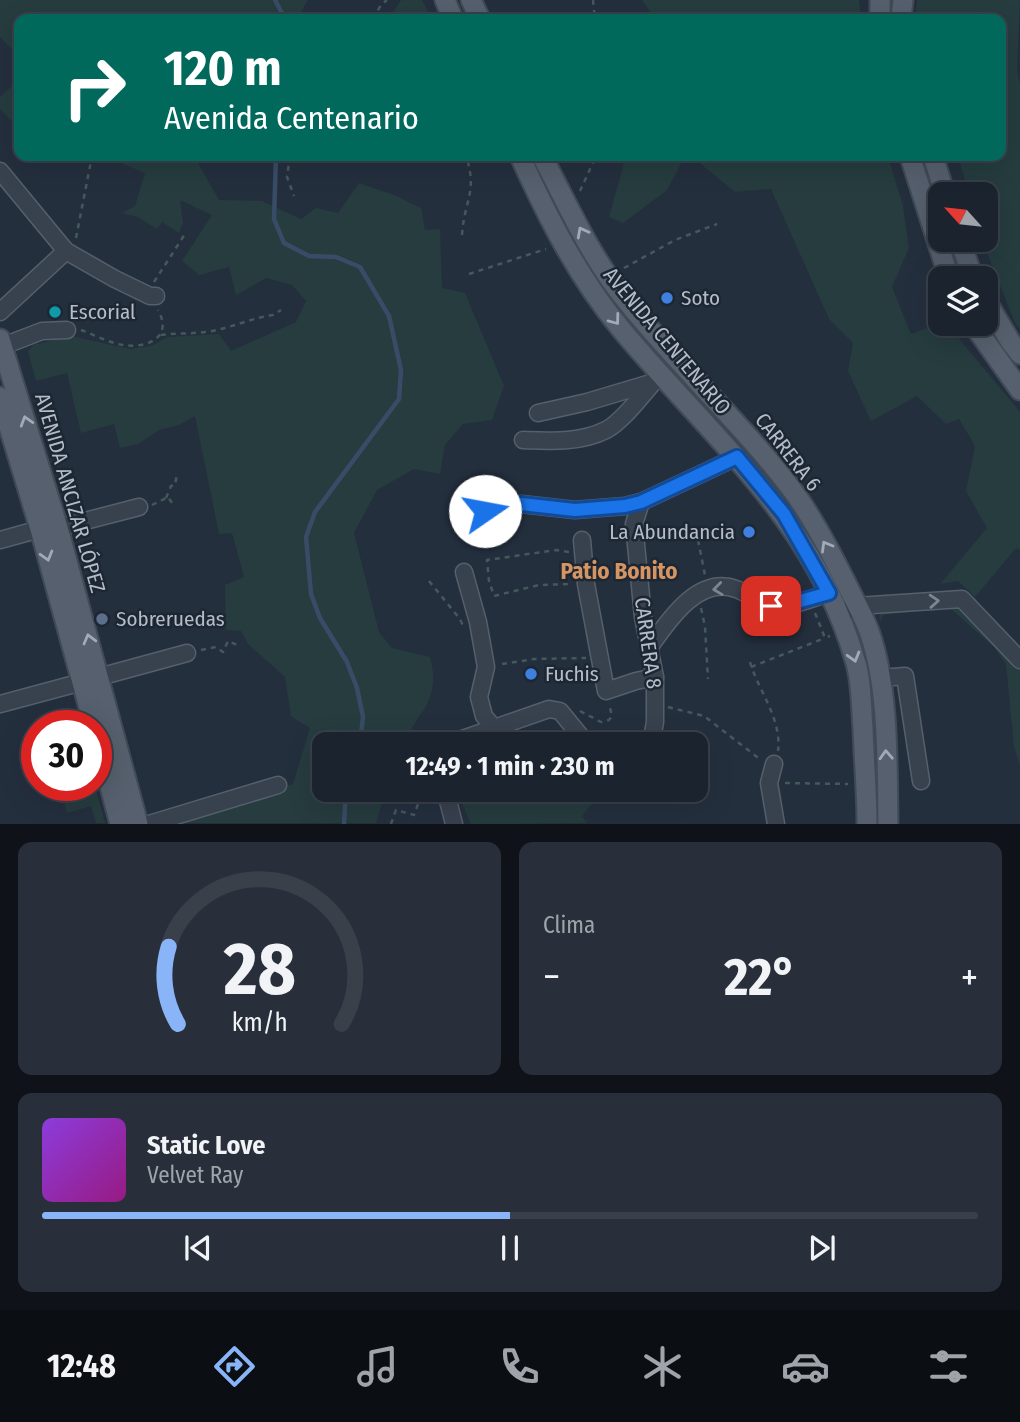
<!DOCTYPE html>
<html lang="es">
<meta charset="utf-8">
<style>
:root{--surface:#1b232e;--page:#282f3a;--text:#f1f3f6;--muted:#a0a4aa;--line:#39404a;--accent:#8ab4f8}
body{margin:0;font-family:"Fira Sans Condensed",sans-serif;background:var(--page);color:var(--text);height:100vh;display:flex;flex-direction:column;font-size:26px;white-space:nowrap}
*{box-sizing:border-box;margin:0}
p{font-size:23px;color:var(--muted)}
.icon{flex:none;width:38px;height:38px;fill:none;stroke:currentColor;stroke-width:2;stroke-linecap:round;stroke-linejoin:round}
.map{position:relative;height:824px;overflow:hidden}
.sheet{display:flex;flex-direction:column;gap:18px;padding:18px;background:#0f1319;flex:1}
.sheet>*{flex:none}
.hud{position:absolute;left:14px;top:14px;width:992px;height:147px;border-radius:14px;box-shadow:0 7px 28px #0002,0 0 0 2px var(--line);background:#00695c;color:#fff;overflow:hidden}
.needle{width:46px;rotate:297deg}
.fabs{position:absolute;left:928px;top:182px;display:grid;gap:14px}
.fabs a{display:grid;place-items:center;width:70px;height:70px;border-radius:14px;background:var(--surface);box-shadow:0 7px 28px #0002,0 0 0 2px var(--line);font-size:35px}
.speed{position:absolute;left:21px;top:710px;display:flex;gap:14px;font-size:35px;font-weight:700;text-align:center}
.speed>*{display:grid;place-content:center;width:91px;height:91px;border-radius:50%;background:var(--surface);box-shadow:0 7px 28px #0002,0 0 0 2px var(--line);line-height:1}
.speed .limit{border:10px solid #d22;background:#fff;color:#111}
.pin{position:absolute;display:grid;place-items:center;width:60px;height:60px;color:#fff;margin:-30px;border-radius:14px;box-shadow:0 4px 10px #0006}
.me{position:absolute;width:77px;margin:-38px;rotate:78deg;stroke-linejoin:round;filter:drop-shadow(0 0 5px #0008)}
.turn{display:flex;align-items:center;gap:24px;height:147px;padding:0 35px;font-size:32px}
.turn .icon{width:91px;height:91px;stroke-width:2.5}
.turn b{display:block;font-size:49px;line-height:60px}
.big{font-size:52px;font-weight:700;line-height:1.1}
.sheet .tile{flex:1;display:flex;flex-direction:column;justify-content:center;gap:10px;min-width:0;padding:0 24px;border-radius:14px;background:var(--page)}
.sheet .dial{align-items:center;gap:0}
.dial svg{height:182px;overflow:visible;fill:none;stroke:var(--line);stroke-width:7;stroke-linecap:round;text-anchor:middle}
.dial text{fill:var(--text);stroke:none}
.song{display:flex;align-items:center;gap:21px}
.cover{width:84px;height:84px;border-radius:10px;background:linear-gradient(135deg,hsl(270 70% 55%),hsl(310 70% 35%))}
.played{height:7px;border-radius:4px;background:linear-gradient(90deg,var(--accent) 50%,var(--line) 50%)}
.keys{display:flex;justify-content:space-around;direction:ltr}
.heat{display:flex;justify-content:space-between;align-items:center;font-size:38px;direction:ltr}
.sheet .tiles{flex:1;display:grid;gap:18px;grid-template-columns:1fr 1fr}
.tile:last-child{grid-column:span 2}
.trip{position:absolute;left:312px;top:732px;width:396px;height:70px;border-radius:14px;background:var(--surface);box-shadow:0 7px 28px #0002,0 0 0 2px var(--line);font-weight:700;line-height:70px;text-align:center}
.dock{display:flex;height:112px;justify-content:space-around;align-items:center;background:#0b0e12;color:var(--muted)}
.dock .icon{width:49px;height:49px}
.dock .on{color:var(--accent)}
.dock b{font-size:32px;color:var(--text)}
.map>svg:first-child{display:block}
.green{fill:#263c3f}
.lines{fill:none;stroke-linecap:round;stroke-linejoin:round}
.stream{stroke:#394c67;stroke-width:4.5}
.minor-casing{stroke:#565f6c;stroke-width:19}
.major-casing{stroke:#414a57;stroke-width:23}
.path{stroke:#44595c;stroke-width:2.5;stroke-dasharray:5 5;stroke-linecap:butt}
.minor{stroke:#38414e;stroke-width:16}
.major{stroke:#56606e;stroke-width:19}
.oneway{stroke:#a1aab7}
.oneway2{stroke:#7c8592}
.route-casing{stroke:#114b97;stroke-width:18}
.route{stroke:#1a73e8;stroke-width:12}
.shop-dot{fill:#3f7fe0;stroke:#1d2633;stroke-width:2.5}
.culture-dot{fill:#0f9aa8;stroke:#1d2633;stroke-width:2.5}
.service-dot{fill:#5c6f8a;stroke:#1d2633;stroke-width:2.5}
.labels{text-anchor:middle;stroke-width:5;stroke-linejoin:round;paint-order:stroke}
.poi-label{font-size:21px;fill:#b4bcc9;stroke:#1d2633;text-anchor:start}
.street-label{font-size:21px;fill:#b4bcc9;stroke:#1d2633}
.neighbourhood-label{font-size:23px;font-weight:bold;fill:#d59563;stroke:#1d2633}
</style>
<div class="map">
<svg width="1020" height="824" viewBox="0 0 1020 824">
<rect width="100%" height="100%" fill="#242f3e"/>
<g class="green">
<polygon points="0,0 308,0 297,19 19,19 19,57 0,37"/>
<polygon points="401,0 422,0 432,19 389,19"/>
<polygon points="642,0 859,0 861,19 655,19"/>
<polygon points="917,0 1020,0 1017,71 1020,85 1020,330 1015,323 982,240 985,240 985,194 969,194 958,156 1001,156 1001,19 915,19"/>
<polygon points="16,82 19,86 19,129 0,109 0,97"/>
<path d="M104,156H194L219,200L262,201L301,219L316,208L338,213L359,183L394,195L421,208L425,230L440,229L442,288L465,293L504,386L492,420L463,424L445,445L440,474L414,469L377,490L354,533L379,632L392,648L430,657C434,672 435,687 428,702C420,719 410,723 409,744H324V789H386L376,823H175L233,806L293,784L310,728L291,716L285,677L248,644L241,631L226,630L225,585L244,577L232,533L219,534L195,416L179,425L159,430L138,444L120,448L114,424L81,433L67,373L36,381L28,352L33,345L71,336L130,349L151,346L168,337L219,334L231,351L296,322L306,301L292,285L266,278L236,295L229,267L199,275L182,261L212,215L180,200L183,223L179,233L162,222L157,229L138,217L122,213L135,206L145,173Z"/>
<path d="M529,156H534L552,195L731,429L795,507L840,589L836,592C815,552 795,514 767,478C720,419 661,369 615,308C580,260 553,209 529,156Z"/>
<polygon points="626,156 685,156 667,190 623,223 609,217"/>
<polygon points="691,156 888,156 903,206 909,248 892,287 911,334 940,323 947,324 1020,412 1020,550 1016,548 975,597 958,581 940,584 987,528 966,491 975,446 959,419 946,424 917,396 871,421 848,371 853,343 829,319 771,189 735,192"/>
<polygon points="955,606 1004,648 1020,669 1020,766 1014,747 1006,664 994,647 951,609 941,608 883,615 880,623 879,615 883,611"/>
<polygon points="859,627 871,670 878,724 882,823 876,823 853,629"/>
<polygon points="472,789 603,789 603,790 582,816 587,823 471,824 458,794"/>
<polygon points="96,790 105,823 96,823 91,806 67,813 63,799"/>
</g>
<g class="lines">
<g class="stream">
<polyline points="275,0 283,15 283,19"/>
<polyline points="276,156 274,219 284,243 309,256 336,257 360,267 389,316 401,370 399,399 315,512 306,537 311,594 320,618 347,662 357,688 363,717 360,744"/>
<polyline points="344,824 346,789"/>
</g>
<g class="minor-casing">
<g id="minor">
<polyline points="0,171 66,251 115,279 150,296 156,296"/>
<polyline points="0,312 66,251"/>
<polyline points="3,346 42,331 67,330"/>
<polyline points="538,413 587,402 654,382"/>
<path d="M523,440C551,441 580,443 606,430C622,422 641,396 653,383"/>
<polyline points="641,502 634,524 643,617 655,677 655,722 651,744"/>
<polyline points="485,511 521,504 575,510 625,506 641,502 737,457"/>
<polyline points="58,528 139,507"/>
<polyline points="0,540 40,529"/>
<polyline points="582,540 586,584 606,691 636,681 655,677"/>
<polyline points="464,572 478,622 486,667 479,697 484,716 494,728"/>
<polyline points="850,610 857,606 962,599 1020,660"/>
<path d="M649,648C668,621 698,575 736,589C748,593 758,603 770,606C788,609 812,598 829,593"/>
<polyline points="99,677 187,653"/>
<polyline points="881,678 905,676 921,781"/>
<polyline points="0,704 82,682"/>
<polyline points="448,744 549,709 560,711 587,744"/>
<polyline points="774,764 769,783 776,824"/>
<polyline points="445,789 454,824"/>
<polyline points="149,824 278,785"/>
</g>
</g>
<g class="major-casing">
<g id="major">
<polyline points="445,0 453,19"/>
<polyline points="471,0 480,19"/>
<polyline points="880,0 880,19"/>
<polyline points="901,19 903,0"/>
<path d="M520,156C548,218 578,277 621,329C710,436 815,520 855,660C862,681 861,706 863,728C864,760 867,792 867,824"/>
<path d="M542,156C567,203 588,252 621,294C676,365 745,425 798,498C816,524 831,553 845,581C853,598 864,616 870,634C889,690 887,764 888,824"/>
<polyline points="910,156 949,278"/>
<polyline points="933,156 945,194"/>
<polyline points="960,240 973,278"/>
<polyline points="985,299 1010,341 1020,354"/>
<polyline points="973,324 1020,390"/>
<polyline points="0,339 58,528 138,824"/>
<polyline points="0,397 40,529 94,726"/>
<polyline points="96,734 120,824"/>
</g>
</g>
<g class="path">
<polyline points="593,0 595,19"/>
<polyline points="373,19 381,5 387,0"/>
<polyline points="290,156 287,177 294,196"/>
<polyline points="580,191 596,156"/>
<path d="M462,235C464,201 478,192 466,156"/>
<polyline points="76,238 92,156"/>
<polyline points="624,268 675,240 717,224"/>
<polyline points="469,274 546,249"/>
<polyline points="154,282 185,234"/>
<path d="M81,330C93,334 105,341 118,344C142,350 175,340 158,310"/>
<path d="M161,335C177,333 195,334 212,331C233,327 252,318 273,315L281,310"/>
<polyline points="166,498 171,486 175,485 177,474"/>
<polyline points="152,505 168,497 172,503"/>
<polyline points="698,540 705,575"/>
<polyline points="569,552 556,550 487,560 489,581 494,596 539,585 572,584"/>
<polyline points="429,581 460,619 463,626"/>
<polyline points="701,608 705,627 708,679"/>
<polyline points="815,613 825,638 830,636"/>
<polyline points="201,650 216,647 223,652 228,641 239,646"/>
<path d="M750,662C759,692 782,719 778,751"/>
<polyline points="502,664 534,659 586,658"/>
<polyline points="751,667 825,638"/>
<polyline points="668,707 704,716 761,760"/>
<polyline points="580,711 601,722 609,720 612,716 609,704"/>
<polyline points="785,783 848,784"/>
<polyline points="391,824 396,810 414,815 421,796 431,793"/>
</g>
<use href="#minor" class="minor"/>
<use href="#major" class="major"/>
</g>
<defs><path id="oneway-chevron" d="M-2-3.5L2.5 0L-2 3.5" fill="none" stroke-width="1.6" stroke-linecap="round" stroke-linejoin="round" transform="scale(1.75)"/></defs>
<g class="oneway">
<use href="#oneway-chevron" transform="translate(582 232) rotate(-118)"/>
<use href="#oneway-chevron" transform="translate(615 320) rotate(53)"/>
<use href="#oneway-chevron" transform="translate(26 421) rotate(-107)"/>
<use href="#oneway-chevron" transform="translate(826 546) rotate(-120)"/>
<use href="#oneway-chevron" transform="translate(47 556) rotate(74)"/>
<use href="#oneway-chevron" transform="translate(89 639) rotate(-105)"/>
<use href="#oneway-chevron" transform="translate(854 657) rotate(74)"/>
<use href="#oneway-chevron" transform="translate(886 755) rotate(-93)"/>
</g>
<g class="oneway2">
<use href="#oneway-chevron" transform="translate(718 589) rotate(173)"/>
<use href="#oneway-chevron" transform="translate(934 601) rotate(-4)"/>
</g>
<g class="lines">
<g class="route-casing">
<polyline id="route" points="485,511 521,504 575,510 625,506 641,502 737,457 784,514 829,593 786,605 771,606"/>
</g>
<use href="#route" class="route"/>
</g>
<g class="shop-dot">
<circle cx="667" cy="298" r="7"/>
<circle cx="749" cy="532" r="7"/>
<circle cx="531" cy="674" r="7"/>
</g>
<circle class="culture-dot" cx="55" cy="312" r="7"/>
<circle class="service-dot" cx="102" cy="619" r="7"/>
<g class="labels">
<g class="poi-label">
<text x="681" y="305">Soto</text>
<text x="69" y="319">Escorial</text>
<text x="735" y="539" text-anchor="end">La Abundancia</text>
<text x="116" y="626">Sobreruedas</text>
<text x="545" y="681">Fuchis</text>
</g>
<g class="street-label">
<text transform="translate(667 341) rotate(50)" y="7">AVENIDA CENTENARIO</text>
<text transform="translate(788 452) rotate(52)" y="7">CARRERA 6</text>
<text transform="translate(70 493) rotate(74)" y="7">AVENIDA ANCIZAR LÓPEZ</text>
<text transform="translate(648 643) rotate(82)" y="7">CARRERA 8</text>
</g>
<g class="neighbourhood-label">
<text x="619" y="579">Patio Bonito</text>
</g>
</g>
</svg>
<div class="fabs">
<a><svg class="needle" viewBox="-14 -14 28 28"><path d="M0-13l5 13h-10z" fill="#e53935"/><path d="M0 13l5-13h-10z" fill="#a0a4aa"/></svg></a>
<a><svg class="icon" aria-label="layers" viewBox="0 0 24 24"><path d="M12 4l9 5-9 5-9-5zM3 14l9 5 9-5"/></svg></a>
</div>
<div class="speed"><div class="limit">30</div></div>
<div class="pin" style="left:771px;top:606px;background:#d93025"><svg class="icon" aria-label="arrive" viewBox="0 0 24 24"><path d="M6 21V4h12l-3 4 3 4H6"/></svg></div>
<svg class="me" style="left:485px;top:511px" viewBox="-20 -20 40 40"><circle r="19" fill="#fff"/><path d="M0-13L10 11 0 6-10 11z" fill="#1a73e8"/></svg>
<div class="trip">12:49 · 1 min · 230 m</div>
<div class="hud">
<div class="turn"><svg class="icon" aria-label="right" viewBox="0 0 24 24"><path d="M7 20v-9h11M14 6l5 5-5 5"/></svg><div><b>120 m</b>Avenida Centenario</div></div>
</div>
</div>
<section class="sheet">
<div class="tiles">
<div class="tile dial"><svg viewBox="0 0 100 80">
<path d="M14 69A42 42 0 1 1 86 69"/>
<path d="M14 69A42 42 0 0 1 10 35" stroke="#8ab4f8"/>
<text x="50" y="56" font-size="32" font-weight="700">28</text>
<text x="50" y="72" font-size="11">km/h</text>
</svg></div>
<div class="tile"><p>Clima</p>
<div class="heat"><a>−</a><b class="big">22°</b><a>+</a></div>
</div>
<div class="tile">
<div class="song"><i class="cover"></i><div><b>Static Love</b><p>Velvet Ray</p></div></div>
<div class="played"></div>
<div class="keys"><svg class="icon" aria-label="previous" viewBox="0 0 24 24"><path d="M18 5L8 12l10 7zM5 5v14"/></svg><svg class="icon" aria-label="pause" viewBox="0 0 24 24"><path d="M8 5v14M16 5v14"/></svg><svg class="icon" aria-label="next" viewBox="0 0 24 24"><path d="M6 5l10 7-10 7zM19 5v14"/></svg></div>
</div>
</div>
</section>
<nav class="dock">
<b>12:48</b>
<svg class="icon on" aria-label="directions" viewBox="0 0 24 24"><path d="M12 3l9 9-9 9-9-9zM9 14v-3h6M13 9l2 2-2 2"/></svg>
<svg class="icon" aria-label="music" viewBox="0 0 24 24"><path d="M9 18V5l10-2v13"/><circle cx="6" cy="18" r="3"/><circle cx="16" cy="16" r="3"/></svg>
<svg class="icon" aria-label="phone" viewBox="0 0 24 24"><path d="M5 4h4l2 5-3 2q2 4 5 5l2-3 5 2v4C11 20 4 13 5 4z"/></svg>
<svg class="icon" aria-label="climate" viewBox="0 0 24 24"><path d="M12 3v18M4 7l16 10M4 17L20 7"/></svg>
<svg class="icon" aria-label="car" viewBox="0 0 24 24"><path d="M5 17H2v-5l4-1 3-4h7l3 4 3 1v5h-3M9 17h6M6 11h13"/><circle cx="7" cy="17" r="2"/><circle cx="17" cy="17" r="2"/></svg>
<svg class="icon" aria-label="filters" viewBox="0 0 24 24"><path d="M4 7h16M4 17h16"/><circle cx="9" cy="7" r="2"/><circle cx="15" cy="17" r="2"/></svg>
</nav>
